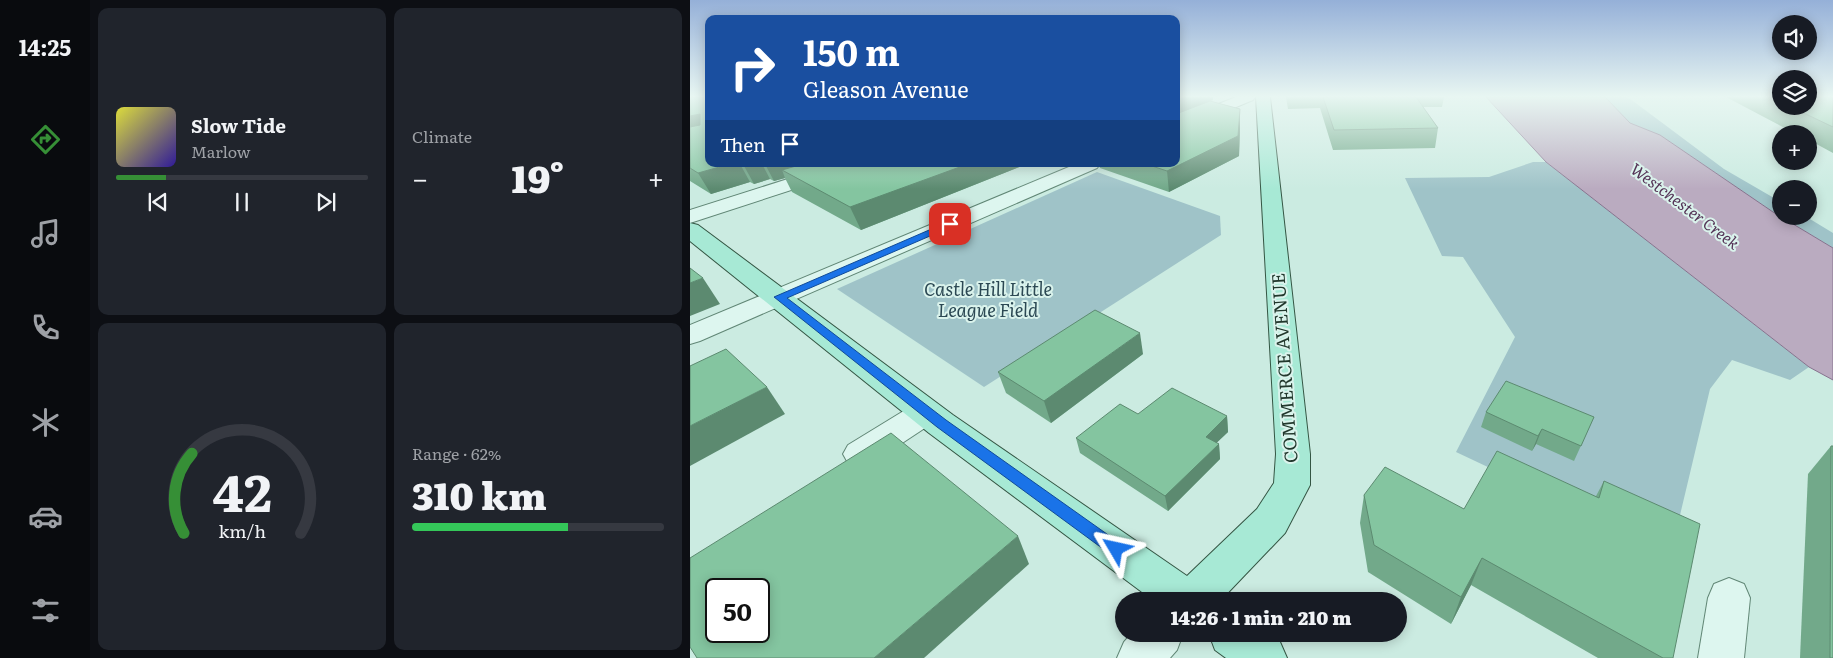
<!DOCTYPE html>
<meta charset="utf-8">
<style>
:root{--surface:#171b24;--page:#20242c;--text:#f1f3f6;--muted:#9ea1a6;--line:#363941;--accent:#368f36}
body{margin:0;font-family:Literata,serif;background:var(--page);color:var(--text);height:100vh;display:flex;flex-direction:column;font-size:19px;white-space:nowrap}
*{box-sizing:border-box;margin:0}
p{font-size:16px;color:var(--muted)}
.icon{flex:none;width:28px;height:28px;fill:none;stroke:currentColor;stroke-width:2;stroke-linecap:round;stroke-linejoin:round}
.map{position:relative;flex:1;overflow:hidden}
.sheet{display:flex;flex-direction:column;gap:8px;padding:8px;background:#0d0f14;width:600px}
.sheet>*{flex:none}
.guide{position:absolute;left:15px;top:15px;width:475px;height:152px;border-radius:10px;box-shadow:0 2px 12px #0003;background:#1a4fa0;color:#fff;overflow:hidden}
.tools{position:absolute;left:1082px;top:15px;display:grid;gap:10px}
.tools a{display:grid;place-items:center;width:45px;height:45px;border-radius:50%;background:var(--surface);box-shadow:0 2px 12px #0003;font-size:25px}
.speed{position:absolute;left:15px;top:578px;display:flex;gap:10px;font-size:25px;font-weight:700;text-align:center}
.speed>*{display:grid;place-content:center;width:65px;height:65px;border-radius:50%;background:var(--surface);box-shadow:0 2px 12px #0003;line-height:1}
.speed .limit{border:2px solid #111;border-radius:8px;background:#fff;color:#111}
.pin{position:absolute;display:grid;place-items:center;width:42px;height:42px;color:#fff;margin:-21px;border-radius:10px;box-shadow:0 2px 8px #0006}
.me{position:absolute;width:55px;margin:-28px;rotate:306deg;stroke-linejoin:round;filter:drop-shadow(0 0 4px #0008)}
.turn{display:flex;align-items:center;gap:18px;height:105px;padding:0 15px;font-size:22px}
.turn .icon{width:65px;height:65px;stroke-width:2.5}
.turn b{display:block;font-size:35px;line-height:42px}
.then{display:flex;align-items:center;height:48px;padding:0 15px;background:#0003;gap:10px;font-size:19px}
.big{font-size:38px;font-weight:800;line-height:1.1}
.sheet .tile{flex:1;display:flex;flex-direction:column;justify-content:center;gap:8px;min-width:0;padding:0 18px;border-radius:10px;background:var(--page)}
.sheet .dial{align-items:center;gap:0}
.dial svg{height:130px;overflow:visible;fill:none;stroke:var(--line);stroke-width:7;stroke-linecap:round;text-anchor:middle}
.dial text{fill:var(--text);stroke:none}
.song{display:flex;align-items:center;gap:15px}
.cover{width:60px;height:60px;border-radius:8px;background:linear-gradient(135deg,hsl(60 70% 55%),hsl(250 70% 35%))}
.played{height:5px;border-radius:2px;background:linear-gradient(90deg,var(--accent) 20%,var(--line) 20%)}
.keys{display:flex;justify-content:space-around;direction:ltr}
.heat{display:flex;justify-content:space-between;align-items:center;font-size:28px;direction:ltr}
.charge{height:8px;border-radius:4px;background:linear-gradient(90deg,#34c759 62%,var(--line) 0)}
.sheet .tiles{flex:1;display:grid;gap:8px;grid-template-columns:repeat(2,1fr)}
.trip{position:absolute;left:425px;top:592px;width:292px;height:50px;border-radius:25px;background:var(--surface);box-shadow:0 2px 12px #0003;font-weight:800;line-height:50px;text-align:center}
main{display:flex;flex:1;min-height:0}
.tabs{display:flex;flex-direction:column;width:90px;justify-content:space-around;align-items:center;background:#090b0e;color:var(--muted)}
.tabs .icon{width:35px;height:35px}
.tabs .on{color:var(--accent)}
.tabs b{font-size:22px;color:var(--text)}
.map>svg:first-child{display:block}
.green{fill:#9fc3c8}
.water{fill:#baabc0;stroke:#87728e}
.lines{fill:none;stroke-linecap:round;stroke-linejoin:round}
.minor-casing{stroke:#608675;stroke-width:2}
.major-casing{stroke:#345543;stroke-width:2}
.minor{fill:#ddf6ef;fill-rule:evenodd}
.major{fill:#a7e9d5;fill-rule:evenodd}
.wall{fill:#72a98a}
.shaded-wall{fill:#5c8a70}
.building{fill:#84c5a0;stroke:#5c8a70;fill-rule:evenodd}
.route{fill:#1a73e8;stroke:#114b97}
.labels{text-anchor:middle;stroke-width:4;stroke-linejoin:round;paint-order:stroke}
.far-water-label{font-size:16px;font-style:italic;fill:#543356;stroke:#daf3ec}
.park-label{font-size:18px;font-style:italic;fill:#2b4853;stroke:#daf3ec}
.street-label{font-size:18px;fill:#22382d;stroke:#daf3ec}
</style>
<main>
<nav class="tabs">
<b>14:25</b>
<svg class="icon on" aria-label="directions" viewBox="0 0 24 24"><path d="M12 3l9 9-9 9-9-9zM9 14v-3h6M13 9l2 2-2 2"/></svg>
<svg class="icon" aria-label="music" viewBox="0 0 24 24"><path d="M9 18V5l10-2v13"/><circle cx="6" cy="18" r="3"/><circle cx="16" cy="16" r="3"/></svg>
<svg class="icon" aria-label="phone" viewBox="0 0 24 24"><path d="M5 4h4l2 5-3 2q2 4 5 5l2-3 5 2v4C11 20 4 13 5 4z"/></svg>
<svg class="icon" aria-label="climate" viewBox="0 0 24 24"><path d="M12 3v18M4 7l16 10M4 17L20 7"/></svg>
<svg class="icon" aria-label="car" viewBox="0 0 24 24"><path d="M5 17H2v-5l4-1 3-4h7l3 4 3 1v5h-3M9 17h6M6 11h13"/><circle cx="7" cy="17" r="2"/><circle cx="17" cy="17" r="2"/></svg>
<svg class="icon" aria-label="filters" viewBox="0 0 24 24"><path d="M4 7h16M4 17h16"/><circle cx="9" cy="7" r="2"/><circle cx="15" cy="17" r="2"/></svg>
</nav>
<section class="sheet">
<div class="tiles">
<div class="tile">
<div class="song"><i class="cover"></i><div><b>Slow Tide</b><p>Marlow</p></div></div>
<div class="played"></div>
<div class="keys"><svg class="icon" aria-label="previous" viewBox="0 0 24 24"><path d="M18 5L8 12l10 7zM5 5v14"/></svg><svg class="icon" aria-label="pause" viewBox="0 0 24 24"><path d="M8 5v14M16 5v14"/></svg><svg class="icon" aria-label="next" viewBox="0 0 24 24"><path d="M6 5l10 7-10 7zM19 5v14"/></svg></div>
</div>
<div class="tile"><p>Climate</p>
<div class="heat"><a>−</a><b class="big">19°</b><a>+</a></div>
</div>
<div class="tile dial"><svg viewBox="0 0 100 80">
<path d="M14 69A42 42 0 1 1 86 69"/>
<path d="M14 69A42 42 0 0 1 19 20" stroke="#368f36"/>
<text x="50" y="56" font-size="32" font-weight="700">42</text>
<text x="50" y="72" font-size="11">km/h</text>
</svg></div>
<div class="tile"><p>Range · 62%</p><b class="big">310 km</b><div class="charge"></div></div>
</div>
</section>
<div class="map">
<svg width="1143" height="658" viewBox="0 0 1143 658">
<rect width="100%" height="100%" fill="#cbebe1"/>
<g class="green">
<polygon points="915,97 937,97 943,101 1034,169 1091,202 1091,216 1115,216 1143,233 1143,248 1083,212 970,135 940,123"/>
<polygon points="843,162 856,162 1119,367 1100,380 1042,360 1020,389 981,553 766,452 825,337 773,257 752,256 715,178 799,177"/>
<polygon points="407,172 530,216 531,235 294,387 147,289"/>
</g>
<polygon class="water" points="796,97 915,97 940,123 970,135 1083,212 1143,248 1143,380 1119,367 856,162"/>
<g class="lines">
<g class="minor-casing">
<g id="minor">
<polygon points="546,97 565,97 563,100 486,132 486,121"/>
<polygon points="145,164 172,164 169,168 0,223 0,210"/>
<polygon points="386,164 410,164 407,168 10,341 0,344 0,325"/>
<polygon points="236,400 247,404 252,412 247,420 182,463 170,467 158,463 153,454 158,445 225,404"/>
<polygon points="1039,578 1054,584 1060,598 1054,658 1008,658 1018,598 1024,584"/>
<polygon points="441,634 493,634 487,650 480,658 427,658 434,642"/>
</g>
</g>
<g class="major-casing">
<g id="major">
<polygon points="566,97 580,97 620,454 620,485 595,533 530,601 464,601 239,433 0,241 0,223 8,225 263,415 497,576 567,509 584,483 586,454"/>
<polygon points="519,634 579,634 590,642 597,658 536,658 525,650"/>
</g>
</g>
<use href="#minor" class="minor"/>
<use href="#major" class="major"/>
</g>
<g class="wall">
<polygon points="0,97 19,164 337,164 171,230 102,192 95,178 84,181 80,179 64,184 60,182 21,194 0,181"/>
<polygon points="486,97 523,100 520,101 550,109 550,127 549,156 479,192 410,168 409,164 486,164"/>
<polygon points="596,97 754,97 752,107 733,107 748,128 745,148 643,150 630,108 598,109"/>
<polygon points="1036,97 1091,97 1091,106 1119,106 1143,97 1143,153 1119,140 1119,134 1106,134"/>
<polygon points="453,354 361,423 316,393 308,372"/>
<polygon points="796,412 904,417 884,461 846,444 842,451 791,427"/>
<polygon points="448,414 537,416 538,432 526,443 529,444 530,459 478,511 390,453 386,438"/>
<polygon points="1141,446 1143,658 1110,658 1118,474"/>
<polygon points="914,481 983,658 908,658 781,585 761,624 678,572 670,523 674,495 774,509 906,496"/>
</g>
<g class="shaded-wall">
<polygon points="493,97 523,97 523,100 499,110 486,119 486,100"/>
<polygon points="550,109 550,127 549,156 479,192 477,171"/>
<polygon points="10,114 19,130 0,137 0,116"/>
<polygon points="40,164 50,164 60,182 21,194 8,173"/>
<polygon points="53,164 72,164 80,179 64,184"/>
<polygon points="75,164 140,164 92,170 95,178 84,181"/>
<polygon points="278,164 337,164 171,230 160,207"/>
<polygon points="13,278 30,304 0,316 0,283"/>
<polygon points="450,333 453,354 361,423 354,401"/>
<polygon points="77,387 95,414 0,466 0,426"/>
<polygon points="537,416 538,432 517,452 516,437"/>
<polygon points="852,429 846,444 842,451 848,436"/>
<polygon points="529,444 530,459 478,511 475,496"/>
<polygon points="328,536 339,564 234,658 184,658"/>
<polygon points="792,558 781,585 761,624 771,597"/>
</g>
<g class="building">
<polygon points="0,97 19,97 19,164 40,164 8,173 0,168 0,127 10,125 10,114 0,116"/>
<polygon points="486,97 495,97 486,100"/>
<polygon points="633,97 726,97 748,128 644,130"/>
<polygon points="1080,97 1091,97 1091,102"/>
<polygon points="1119,97 1143,97 1143,127 1099,106 1119,106"/>
<polygon points="520,101 550,109 548,136 477,171 456,164 486,164 486,114"/>
<polygon points="113,164 278,164 160,207 92,170"/>
<polygon points="0,268 13,278 0,283"/>
<polygon points="405,310 450,333 354,401 308,372"/>
<polygon points="36,349 77,387 0,426 0,366"/>
<polygon points="816,381 904,417 891,446 852,429 848,436 796,412"/>
<polygon points="482,388 537,416 516,437 529,444 475,496 386,438 430,404 448,414"/>
<path d="M201,433L328,536L184,658H7L0,647V558ZM26,589H69V631H26Z"/>
<polygon points="1141,446 1143,446 1143,658 1140,658"/>
<polygon points="807,451 909,498 914,481 1010,524 983,658 973,658 792,558 771,597 684,545 674,495 695,467 774,509"/>
</g>
<linearGradient id="sky" x2="0" y2="1"><stop stop-color="#95b0d8"/><stop offset="0.51" stop-color="#e8f6f2"/><stop offset="1" stop-color="#e8f6f2" stop-opacity="0"/></linearGradient>
<rect width="1143" height="189" fill="url(#sky)"/>
<polygon class="route" points="260,221 265,224 263,226 97,298 256,420 431,544 434,549 431,554 426,557 420,554 247,427 84,297"/>
<g class="labels">
<g class="far-water-label">
<text transform="translate(995 206) rotate(37)" y="6">Westchester Creek</text>
</g>
<g class="park-label">
<text x="298" y="296">Castle Hill Little<tspan x="298" dy="21">League Field</tspan></text>
</g>
<g class="street-label">
<text transform="translate(595 368) rotate(-94)" y="6">COMMERCE AVENUE</text>
</g>
</g>
</svg>
<div class="tools">
<a><svg class="icon" aria-label="sound" viewBox="0 0 24 24"><path d="M4 9h4l5-4v14l-5-4H4zM17 9q2 3 0 6"/></svg></a>
<a><svg class="icon" aria-label="layers" viewBox="0 0 24 24"><path d="M12 4l9 5-9 5-9-5zM3 14l9 5 9-5"/></svg></a>
<a>+</a>
<a>−</a>
</div>
<div class="speed"><div class="limit">50</div></div>
<div class="pin" style="left:260px;top:224px;background:#d93025"><svg class="icon" aria-label="arrive" viewBox="0 0 24 24"><path d="M6 21V4h12l-3 4 3 4H6"/></svg></div>
<svg class="me" style="left:426px;top:549px" viewBox="-20 -20 40 40"><path d="M0-17L14 15 0 8-14 15z" fill="#1a73e8" stroke="#fff" stroke-width="4"/></svg>
<div class="trip">14:26 · 1 min · 210 m</div>
<div class="guide">
<div class="turn"><svg class="icon" aria-label="right" viewBox="0 0 24 24"><path d="M7 20v-9h11M14 6l5 5-5 5"/></svg><div><b>150 m</b>Gleason Avenue</div></div>
<div class="then">Then<svg class="icon" aria-label="arrive" viewBox="0 0 24 24"><path d="M6 21V4h12l-3 4 3 4H6"/></svg></div>
</div>
</div>
</main>
